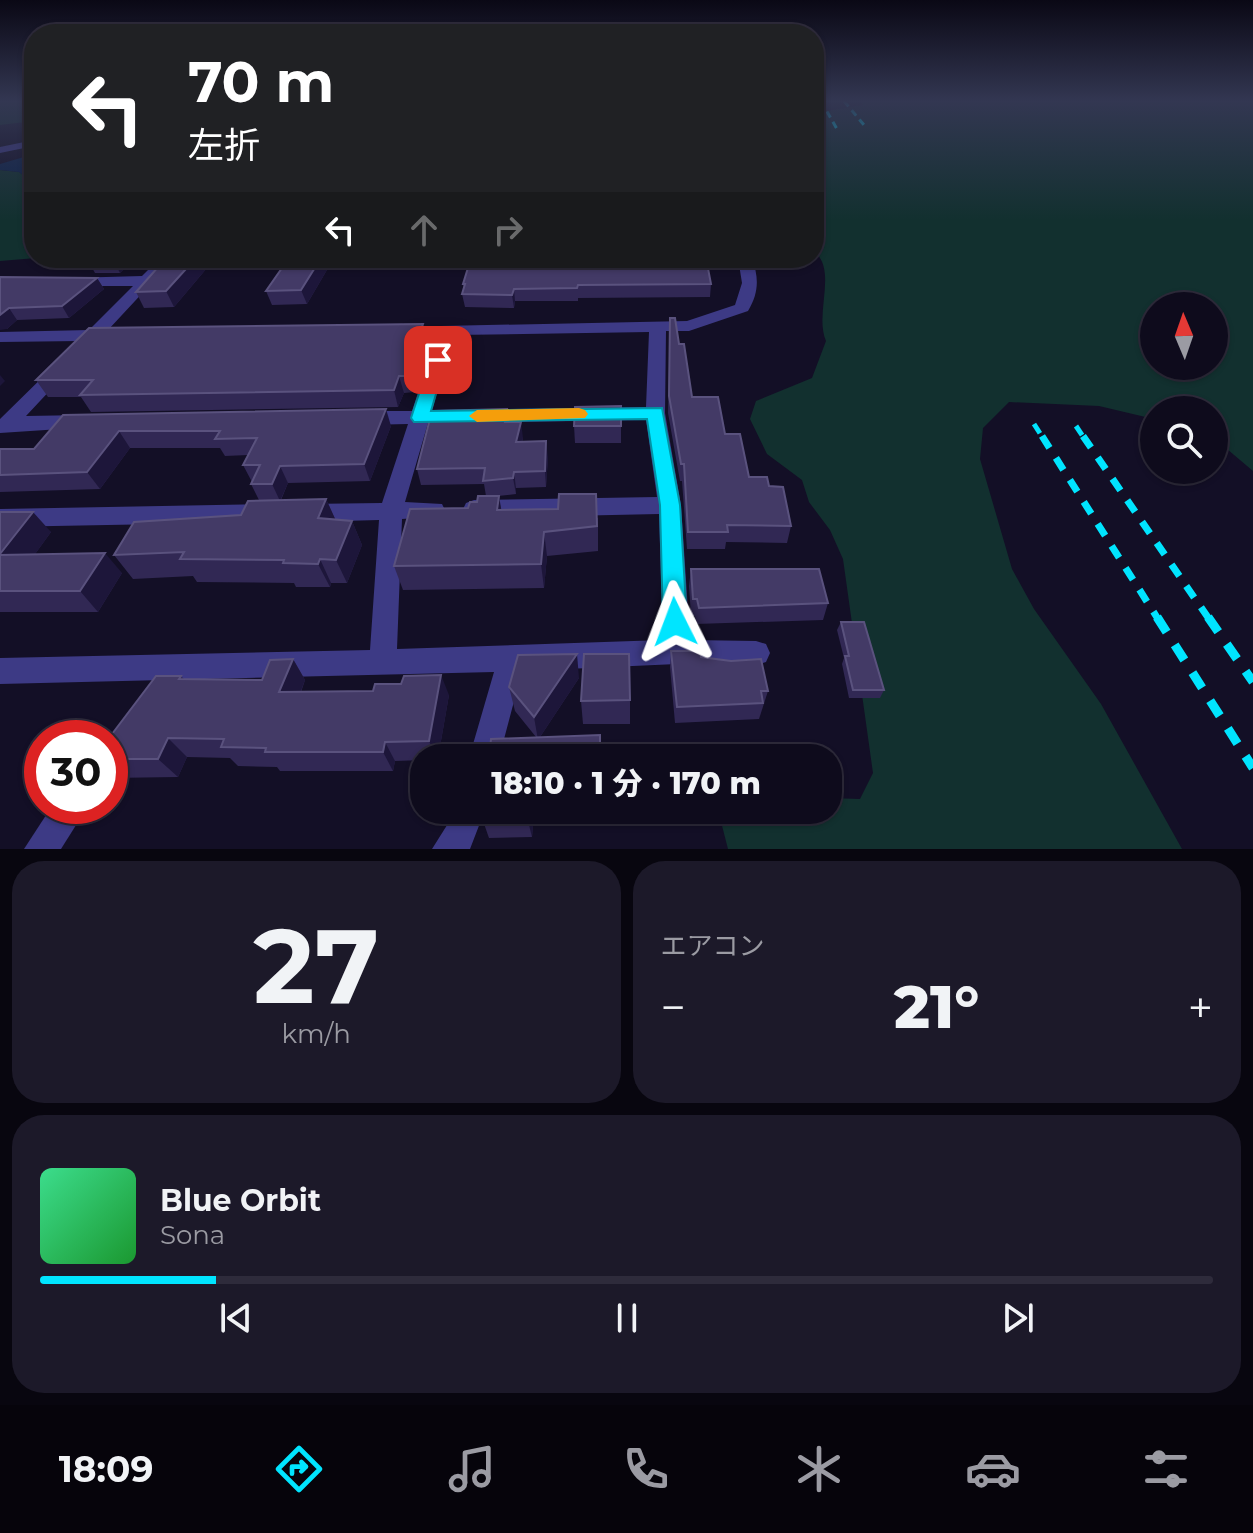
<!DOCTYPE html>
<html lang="ja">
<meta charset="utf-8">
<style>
:root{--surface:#0e0b1c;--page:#1c1929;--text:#f1f3f6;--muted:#9b9ba3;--line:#2e2b3b;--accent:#00e5ff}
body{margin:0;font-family:Montserrat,"Noto Sans JP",sans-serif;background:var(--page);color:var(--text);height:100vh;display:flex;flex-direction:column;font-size:30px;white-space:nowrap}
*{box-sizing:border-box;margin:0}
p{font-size:26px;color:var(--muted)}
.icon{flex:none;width:44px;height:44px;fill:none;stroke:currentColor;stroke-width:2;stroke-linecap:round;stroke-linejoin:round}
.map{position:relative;height:849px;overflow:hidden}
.details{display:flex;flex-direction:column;gap:12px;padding:12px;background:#08060f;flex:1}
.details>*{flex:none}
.hud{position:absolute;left:24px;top:24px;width:800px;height:244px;border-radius:32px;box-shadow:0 2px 6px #0004,0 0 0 2px var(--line);background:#202124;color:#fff;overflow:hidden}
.needle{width:52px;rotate:358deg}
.tools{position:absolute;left:1140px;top:292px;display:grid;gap:16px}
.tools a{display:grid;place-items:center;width:88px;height:88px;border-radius:50%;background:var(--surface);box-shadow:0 2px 6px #0004,0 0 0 2px var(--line);font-size:40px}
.speed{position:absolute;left:24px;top:720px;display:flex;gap:16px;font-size:40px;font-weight:700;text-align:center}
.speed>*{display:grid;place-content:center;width:104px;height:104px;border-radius:50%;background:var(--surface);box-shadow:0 2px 6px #0004,0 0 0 2px var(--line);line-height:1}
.speed .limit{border:12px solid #d22;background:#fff;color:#111}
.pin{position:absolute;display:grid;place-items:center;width:68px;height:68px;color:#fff;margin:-34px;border-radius:16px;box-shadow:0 4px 12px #0006}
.me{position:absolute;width:88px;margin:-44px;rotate:357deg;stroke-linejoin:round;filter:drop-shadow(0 0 6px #0008)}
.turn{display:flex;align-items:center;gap:28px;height:168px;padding:0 32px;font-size:36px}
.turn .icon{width:104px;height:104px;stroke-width:2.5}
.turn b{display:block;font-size:56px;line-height:68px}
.lanes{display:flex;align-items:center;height:76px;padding:0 32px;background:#0003;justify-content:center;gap:40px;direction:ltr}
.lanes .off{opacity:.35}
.big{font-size:60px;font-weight:800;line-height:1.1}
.details .card{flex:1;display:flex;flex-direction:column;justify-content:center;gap:12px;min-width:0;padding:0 28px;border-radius:32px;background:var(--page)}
.details .dial{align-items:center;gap:0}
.dial b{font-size:104px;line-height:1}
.song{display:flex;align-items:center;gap:24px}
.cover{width:96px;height:96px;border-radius:12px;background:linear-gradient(135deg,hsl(150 70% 55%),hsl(130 70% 35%))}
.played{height:8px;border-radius:4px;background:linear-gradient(90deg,var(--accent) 15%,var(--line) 15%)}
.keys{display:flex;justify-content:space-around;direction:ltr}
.heat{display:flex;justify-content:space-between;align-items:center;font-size:44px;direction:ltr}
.details .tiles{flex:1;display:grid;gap:12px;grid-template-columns:1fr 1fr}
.card:last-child{grid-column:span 2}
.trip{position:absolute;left:410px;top:744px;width:432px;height:80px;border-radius:32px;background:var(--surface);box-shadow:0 2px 6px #0004,0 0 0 2px var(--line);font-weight:800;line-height:80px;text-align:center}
.dock{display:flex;height:128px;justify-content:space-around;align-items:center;background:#06040b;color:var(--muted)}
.dock .icon{width:56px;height:56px}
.dock .on{color:var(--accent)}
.dock b{font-size:36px;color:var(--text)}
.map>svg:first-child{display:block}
.green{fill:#12302f;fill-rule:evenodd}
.water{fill:#0c2248}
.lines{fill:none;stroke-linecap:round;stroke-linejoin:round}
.minor{fill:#3d3a85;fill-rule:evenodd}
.rail-far3{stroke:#00e5ff;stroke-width:3;stroke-dasharray:7 5;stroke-linecap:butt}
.rail-far2{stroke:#00e5ff;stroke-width:5;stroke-dasharray:11 9;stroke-linecap:butt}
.rail-far1{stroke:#00e5ff;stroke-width:7;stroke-dasharray:14 12;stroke-linecap:butt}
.rail{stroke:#00e5ff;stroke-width:9;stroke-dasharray:18 15;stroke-linecap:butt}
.wall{fill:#312854}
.shaded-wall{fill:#1d163a}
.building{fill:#433a66;stroke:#5a527e;stroke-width:2}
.route{fill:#00e5ff;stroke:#0095a6;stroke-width:2}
.slow{fill:#f59e0b}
</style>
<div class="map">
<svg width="1253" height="849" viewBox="0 0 1253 849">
<rect width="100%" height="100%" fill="#130f26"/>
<g class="green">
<polygon points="0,101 34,101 34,121 0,125"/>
<path d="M859,101H1253V471L1214,438V410H1154V419L1099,406L1009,402L983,428L980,459L1012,569L1034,609L1101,704L1182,849H728L718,810H828V798L860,799L873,773L843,559L830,530L809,502L802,480L767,454L750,419L756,401L812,378L826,341C814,313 838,271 814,251V113L863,105ZM1154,306H1214V366H1154Z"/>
<polygon points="0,170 19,172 30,180 30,191 34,195 36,258 0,261"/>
</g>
<polygon class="water" points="34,154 34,195 30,192 29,180 19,172 0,170 0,164"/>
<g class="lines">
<g class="minor">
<polygon points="34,140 34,146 0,153 0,147"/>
<polygon points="160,258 175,258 108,330 117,335 114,339 98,340 88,346 80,341 0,342 0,332 89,330 133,286 74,286 66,281 69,278 142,276"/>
<path d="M738,258H752C759,278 759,293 748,311L689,331H666L665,413L681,505L690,640L756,641L766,644L770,653L766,662L756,665L677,664L522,671L499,758H469L494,672L0,684V658L370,650L379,520L306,522L298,519L295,513L298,507L306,504L382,503L408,424L364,425L354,418L364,411H412L437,335H394L391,331L394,327L687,321L735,305L742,283ZM649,332L646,407L432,410L454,335ZM646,420L657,497L474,500L466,503L463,509L466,515L474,518L659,514L663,640L397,649L402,519L442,516L445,510L442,504L405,502L428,423Z"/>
<polygon points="60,364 69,370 26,416 84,415 91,417 94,422 91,427 0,433 0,419 54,366"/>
<polygon points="266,504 274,507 277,513 274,519 266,522 0,527 0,509"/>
<polygon points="52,806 88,806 61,849 24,849"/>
<polygon points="453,810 485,810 470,849 432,849 449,822"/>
</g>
<g class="rail-far3">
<polyline points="821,101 837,129"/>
<polyline points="844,101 864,125"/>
</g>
<g class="rail-far2">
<polyline points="1034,424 1043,438"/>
<polyline points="1076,426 1084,438"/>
</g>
<g class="rail-far1">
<polyline points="1042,436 1158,619"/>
<polyline points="1083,436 1209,619"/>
</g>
<g class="rail">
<polyline points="1157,617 1253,768"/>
<polyline points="1208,617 1253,682"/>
</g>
</g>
<g class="wall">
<polygon points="451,258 706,258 711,284 710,297 578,298 578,301 515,301 514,308 465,307 462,294 464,289 463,284 468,268 453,268"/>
<polygon points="122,260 126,267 120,273 95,273 91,266"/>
<polygon points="212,262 174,307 144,308 136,292"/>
<polygon points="331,263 307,304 272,305 266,291"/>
<polygon points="0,277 97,278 104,289 69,318 17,320 7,329"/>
<polygon points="670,318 679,344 692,397 725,434 749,477 769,486 791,526 787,543 726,542 725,549 687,549 682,481 680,481 668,413"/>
<polygon points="423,324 427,340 420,361 422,370 415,392 404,393 398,407 91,412 81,397 48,397 36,380"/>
<polygon points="621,406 621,443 575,443 574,426"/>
<polygon points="63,415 391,426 370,481 288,483 281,500 326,499 335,519 352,521 362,545 347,583 331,583 330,587 296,587 294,583 197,582 193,576 133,579 114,555 241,515 259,500 251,484 252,482 243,465 248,455 225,456 220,448 130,448 100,489 0,492 0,449 34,449"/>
<polygon points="509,422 523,438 522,442 548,457 546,487 516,488 516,494 498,496 501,509 598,518 598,551 547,556 544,588 403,590 394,566 486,496 484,484 421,485 417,469"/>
<polygon points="0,512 51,532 35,554 122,573 98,612 0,612"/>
<polygon points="691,569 828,603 823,620 696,624 695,616 691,616 689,586"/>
<polygon points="841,622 884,690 880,698 849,698 842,664 844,658 837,630"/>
<polygon points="671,651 701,657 768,691 759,719 675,723 670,667"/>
<polygon points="293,659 305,680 301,692 449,695 438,758 424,758 424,760 395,761 393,771 280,771 277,767 238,766 230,758 187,757 178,777 110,778 110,738 181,676 184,679 262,680"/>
<polygon points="579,678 540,737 600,735 602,758 489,758 536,737 515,711 509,687"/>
<polygon points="630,700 630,724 583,724 581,701"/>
<polygon points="483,810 576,810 576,812 534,813 532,837 489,838 482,818"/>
</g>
<g class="shaded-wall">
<polygon points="196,258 210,258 212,262 174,307 166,291"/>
<polygon points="321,258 329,258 331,263 307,304 301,290"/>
<polygon points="122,260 126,267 120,273 116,265"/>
<polygon points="97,278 104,289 69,318 62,306"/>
<polygon points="514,289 515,301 514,308 512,295"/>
<polygon points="9,308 17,320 7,329 0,330 0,315"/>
<polygon points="423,324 427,340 420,361 422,370 415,392 411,376 413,354"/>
<polygon points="0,375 5,381 0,386"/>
<polygon points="399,376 404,393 398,407 394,390"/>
<polygon points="386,409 391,426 370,481 364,464"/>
<polygon points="521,422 523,438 518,458 516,442"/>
<polygon points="119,431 130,448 100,489 87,472"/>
<polygon points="546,441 548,457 546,487 545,471"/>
<polygon points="280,466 288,483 280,501 272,484"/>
<polygon points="514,472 516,488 516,494 513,478"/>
<polygon points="499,496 503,520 497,510"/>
<polygon points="326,499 337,523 318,518"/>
<polygon points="33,512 51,532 20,575 0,555"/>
<polygon points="352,521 362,545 347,583 336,560"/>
<polygon points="544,532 547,556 544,588 541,564"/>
<polygon points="105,553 122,573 98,612 80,591"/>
<polygon points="320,559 331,583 330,587 318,564"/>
<polygon points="577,654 579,678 538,740 534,717"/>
<polygon points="293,659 305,680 293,712 279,692"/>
<polygon points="441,675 449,695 438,758 437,758 429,741"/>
<polygon points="168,738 187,757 178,777 158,759"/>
<polygon points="385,742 395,761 393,771 383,752"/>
<polygon points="527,810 533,810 534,813 532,837 527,817"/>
</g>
<g class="building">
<polygon points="166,258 196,258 166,291 136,292"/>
<polygon points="289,258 321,258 301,290 266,291"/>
<polygon points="471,258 706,258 711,284 578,285 577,288 514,289 512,295 462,294 465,284 463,284"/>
<polygon points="97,260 122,260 116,265 91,266"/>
<polygon points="0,277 97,278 62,306 9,308 0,315"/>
<polygon points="670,318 675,318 679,344 684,344 692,397 718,397 725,434 740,434 749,477 767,477 769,486 783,487 791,526 727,525 728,532 688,532 684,464 681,464 669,396"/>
<polygon points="423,324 413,354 418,354 411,376 399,376 394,390 80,395 93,380 36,380 89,328"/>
<polygon points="621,406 621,426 574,426 575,407"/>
<polygon points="386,409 364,464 280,466 272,484 251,484 260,465 243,465 257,438 215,439 220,431 119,431 87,472 0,475 0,449 34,449 63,415"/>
<polygon points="507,409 505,422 521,422 516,442 546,441 545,471 514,472 513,478 483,481 485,468 417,469 432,411"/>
<polygon points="559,494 596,494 597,526 544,532 541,564 394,566 410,509 468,508 470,502 477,502 478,496 499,496 497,510 558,509"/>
<polygon points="326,499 318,518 352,521 336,560 320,559 318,564 283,563 284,560 180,559 184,552 114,555 134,522 241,515 248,501"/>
<polygon points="0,512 33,512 0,554"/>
<polygon points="105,553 80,591 0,591 0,555"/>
<polygon points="691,569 819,569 828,603 699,608 697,599 693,599"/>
<polygon points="841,622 864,622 884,690 853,690 845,656 849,656"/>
<polygon points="671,651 700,651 701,657 731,661 761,659 768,691 761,691 763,703 677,707"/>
<polygon points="577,654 534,717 509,687 518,655"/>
<polygon points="584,654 629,654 630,700 581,701"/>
<polygon points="293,659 279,692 373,691 375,684 401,684 404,676 441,675 429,741 385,742 383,752 265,752 266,748 221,747 224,739 168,738 158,759 110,759 109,738 156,676 181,676 179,679 262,680 270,660"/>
<polygon points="600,735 600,758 489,758 491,739"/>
<polygon points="483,810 527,810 527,817 482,818"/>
</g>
<linearGradient id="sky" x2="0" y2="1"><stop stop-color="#0a0815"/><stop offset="0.46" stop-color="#333752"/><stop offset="1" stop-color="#333752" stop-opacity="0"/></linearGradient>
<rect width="1253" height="220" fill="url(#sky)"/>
<polygon class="route" points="438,355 446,360 431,411 662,408 680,505 687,622 684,630 675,633 667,630 663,622 660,505 647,419 414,422 411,418 430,360"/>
<polygon class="slow" points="579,408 585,410 588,414 585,418 477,422 469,416 477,410"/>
</svg>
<div class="tools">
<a><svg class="needle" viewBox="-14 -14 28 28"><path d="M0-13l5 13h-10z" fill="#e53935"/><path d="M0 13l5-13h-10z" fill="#9b9ba3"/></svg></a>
<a><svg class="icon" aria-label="search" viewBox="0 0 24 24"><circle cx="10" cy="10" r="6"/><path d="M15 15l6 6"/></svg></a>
</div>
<div class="speed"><div class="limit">30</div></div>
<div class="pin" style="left:438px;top:360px;background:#d93025"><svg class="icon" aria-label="arrive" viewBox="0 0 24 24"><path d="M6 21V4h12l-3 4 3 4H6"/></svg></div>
<svg class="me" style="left:675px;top:622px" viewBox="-20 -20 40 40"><path d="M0-17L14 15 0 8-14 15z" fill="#00e5ff" stroke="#fff" stroke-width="4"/></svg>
<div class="trip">18:10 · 1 分 · 170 m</div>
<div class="hud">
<div class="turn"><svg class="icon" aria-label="left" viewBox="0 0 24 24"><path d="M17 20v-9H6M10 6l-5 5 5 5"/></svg><div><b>70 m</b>左折</div></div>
<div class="lanes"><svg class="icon" aria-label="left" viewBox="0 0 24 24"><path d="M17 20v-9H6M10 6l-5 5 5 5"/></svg><svg class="icon off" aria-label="ahead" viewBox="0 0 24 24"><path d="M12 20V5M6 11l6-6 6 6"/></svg><svg class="icon off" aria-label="right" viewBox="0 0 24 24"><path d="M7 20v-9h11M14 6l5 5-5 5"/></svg></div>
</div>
</div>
<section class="details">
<div class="tiles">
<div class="card dial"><b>27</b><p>km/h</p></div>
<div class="card"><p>エアコン</p>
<div class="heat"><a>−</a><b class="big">21°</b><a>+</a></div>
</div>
<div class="card">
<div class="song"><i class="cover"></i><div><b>Blue Orbit</b><p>Sona</p></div></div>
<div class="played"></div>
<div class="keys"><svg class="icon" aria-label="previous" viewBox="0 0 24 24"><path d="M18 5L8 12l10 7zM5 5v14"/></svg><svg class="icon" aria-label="pause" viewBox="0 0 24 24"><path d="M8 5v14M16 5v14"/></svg><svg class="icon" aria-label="next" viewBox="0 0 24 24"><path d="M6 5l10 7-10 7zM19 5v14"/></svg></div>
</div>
</div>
</section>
<nav class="dock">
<b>18:09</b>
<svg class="icon on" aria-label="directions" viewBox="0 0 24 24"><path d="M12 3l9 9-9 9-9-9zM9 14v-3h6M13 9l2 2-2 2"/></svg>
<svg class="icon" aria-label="music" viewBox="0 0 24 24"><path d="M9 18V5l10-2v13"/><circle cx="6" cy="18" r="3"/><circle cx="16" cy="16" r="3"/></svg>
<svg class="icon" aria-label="phone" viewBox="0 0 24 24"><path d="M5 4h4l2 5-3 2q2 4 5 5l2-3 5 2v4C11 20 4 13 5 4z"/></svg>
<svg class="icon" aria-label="climate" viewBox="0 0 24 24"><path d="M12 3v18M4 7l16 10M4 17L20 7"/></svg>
<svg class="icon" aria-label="car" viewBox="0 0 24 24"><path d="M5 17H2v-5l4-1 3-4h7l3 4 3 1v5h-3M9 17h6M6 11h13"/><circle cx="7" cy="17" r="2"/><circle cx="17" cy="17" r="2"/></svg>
<svg class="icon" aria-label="filters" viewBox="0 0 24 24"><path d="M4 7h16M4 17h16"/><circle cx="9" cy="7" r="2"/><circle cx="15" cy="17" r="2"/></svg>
</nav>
